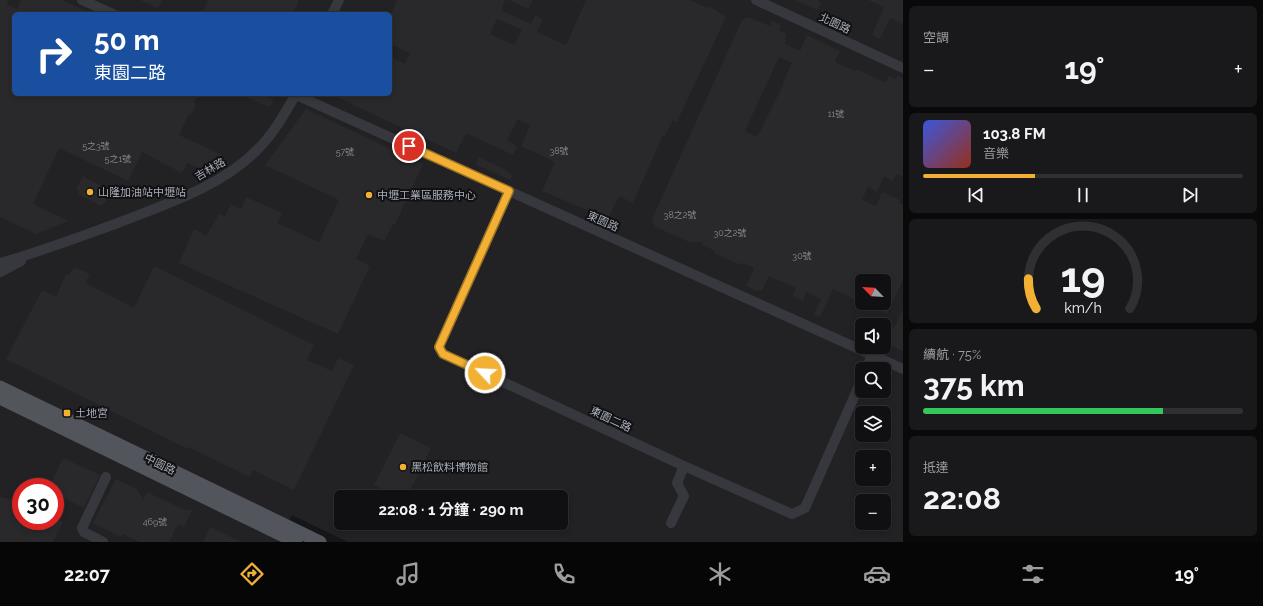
<!DOCTYPE html>
<html lang="zh-TW">
<meta charset="utf-8">
<style>
:root{--surface:#101012;--page:#19191b;--text:#f1f3f6;--muted:#9c9d9f;--line:#303032;--accent:#f2b134}
body{margin:0;font-family:Raleway,"Noto Sans TC",sans-serif;background:var(--page);color:var(--text);height:100vh;display:flex;flex-direction:column;font-size:15px;white-space:nowrap}
*{box-sizing:border-box;margin:0}
p{font-size:13px;color:var(--muted)}
.icon{flex:none;width:22px;height:22px;fill:none;stroke:currentColor;stroke-width:2;stroke-linecap:round;stroke-linejoin:round}
.map{position:relative;flex:1;overflow:hidden}
.side{display:flex;flex-direction:column;gap:6px;padding:6px;background:#09090a;width:360px}
.side>*{flex:none}
.banner{position:absolute;left:12px;top:12px;width:380px;height:84px;border-radius:6px;box-shadow:0 2px 6px #0003,0 0 0 1px var(--line);background:#1a4fa0;color:#fff;overflow:hidden}
.needle{width:26px;rotate:295deg}
.fabs{position:absolute;left:855px;top:274px;display:grid;gap:8px}
.fabs a{display:grid;place-items:center;width:36px;height:36px;border-radius:6px;background:var(--surface);box-shadow:0 2px 6px #0003,0 0 0 1px var(--line);font-size:20px}
.speed{position:absolute;left:12px;top:478px;display:flex;gap:8px;font-size:20px;font-weight:700;text-align:center}
.speed>*{display:grid;place-content:center;width:52px;height:52px;border-radius:50%;background:var(--surface);box-shadow:0 2px 6px #0003,0 0 0 1px var(--line);line-height:1}
.speed .limit{border:6px solid #d22;background:#fff;color:#111}
.pin{position:absolute;display:grid;place-items:center;width:34px;height:34px;color:#fff;margin:-17px;border:2px solid #fff;border-radius:50%;box-shadow:0 1px 4px #0007}
.me{position:absolute;width:44px;margin:-22px;rotate:295deg;stroke-linejoin:round;filter:drop-shadow(0 0 3px #0008)}
.turn{display:flex;align-items:center;gap:14px;height:84px;padding:0 16px;font-size:18px}
.turn .icon{width:52px;height:52px;stroke-width:2.5}
.turn b{display:block;font-size:28px;line-height:34px}
.big{font-size:30px;font-weight:700;line-height:1.1}
.side .tile{flex:1;display:flex;flex-direction:column;justify-content:center;gap:6px;min-width:0;padding:0 14px;border-radius:6px;background:var(--page)}
.side .dial{align-items:center;gap:0}
.dial svg{height:104px;overflow:visible;fill:none;stroke:var(--line);stroke-width:7;stroke-linecap:round;text-anchor:middle}
.dial text{fill:var(--text);stroke:none}
.song{display:flex;align-items:center;gap:12px}
.cover{width:48px;height:48px;border-radius:6px;background:linear-gradient(135deg,hsl(230 70% 55%),hsl(10 70% 35%))}
.played{height:4px;border-radius:2px;background:linear-gradient(90deg,var(--accent) 35%,var(--line) 35%)}
.keys{display:flex;justify-content:space-around;direction:ltr}
.heat{display:flex;justify-content:space-between;align-items:center;font-size:22px;direction:ltr}
.charge{height:6px;border-radius:3px;background:linear-gradient(90deg,#34c759 75%,var(--line) 0)}
.trip{position:absolute;left:334px;top:490px;width:234px;height:40px;border-radius:6px;background:var(--surface);box-shadow:0 2px 6px #0003,0 0 0 1px var(--line);font-weight:700;line-height:40px;text-align:center}
.dock{display:flex;height:64px;justify-content:space-around;align-items:center;background:#060607;color:var(--muted)}
.dock .icon{width:28px;height:28px}
.dock .selected{color:var(--accent)}
.dock b{font-size:18px;color:var(--text)}
main{display:flex;flex:1;min-height:0}
.map>svg:first-child{display:block}
.built{fill:#222225;fill-rule:evenodd}
.building{fill:#29292c;fill-rule:evenodd}
.lines{fill:none;stroke-linecap:round;stroke-linejoin:round}
.minor{stroke:#37383d;stroke-width:10}
.major{stroke:#53555c;stroke-width:13}
.route-casing{stroke:#9d7322;stroke-width:10}
.route{stroke:#f2b134;stroke-width:7}
.poi-dot{fill:#f2b134;stroke:#111113;stroke-width:1.5}
.labels{text-anchor:middle;stroke-width:4;stroke-linejoin:round;paint-order:stroke}
.number-label{font-size:9px;fill:#888b94}
.street-label{font-size:11px;fill:#a8adb8;stroke:#111113}
.poi-label{font-size:11px;fill:#a8adb8;stroke:#111113;text-anchor:start}
</style>
<main>
<div class="map">
<svg width="903" height="542" viewBox="0 0 903 542">
<rect width="100%" height="100%" fill="#161618"/>
<path class="built" d="M0,0H903V542H348L292,515L279,542H0ZM14,14H390V94H14ZM862,281H884V303H862ZM862,325H884V347H862ZM862,369H884V391H862ZM862,413H884V435H862ZM862,457H884V479H862ZM21,487H55V521H21ZM341,497H561V523H341ZM862,501H884V523H862Z"/>
<g class="building">
<polygon points="0,0 8,0 7,4 17,9 21,0 62,0 92,14 14,14 14,94 198,94 194,103 196,103 191,115 189,114 179,135 222,155 217,164 215,167 206,166 204,171 187,163 182,173 142,152 128,181 59,148 33,204 68,221 36,234 0,217"/>
<polygon points="140,0 162,0 158,8"/>
<polygon points="208,0 299,0 293,14 209,14 203,11"/>
<path d="M397,0H505L501,10L531,24L535,15L543,19L537,32L566,45L586,0H689L708,8L709,6L726,17L677,122L673,120L665,136L663,135L633,203L619,196L608,219L542,191L555,162L521,146L530,125L518,119L507,140L517,146L513,155L466,133L456,153L330,94H390V57L405,64L410,53L390,44V16ZM497,19L522,30L514,45L490,34Z"/>
<polygon points="509,0 533,0 528,9"/>
<polygon points="795,0 817,0 821,2 817,10"/>
<polygon points="868,0 903,0 903,24 890,18 880,39 872,35 884,7"/>
<path d="M747,17L770,26L772,21L781,25L779,30L786,34L785,44L800,51L807,35L840,51L835,62L855,71L856,69L886,83L889,76L896,79L898,76L903,78V177L897,174L893,181L884,176L877,192L868,187L862,200L876,206L882,192L900,200L899,203L903,205V280L887,314L863,303H884V281H862V303L833,289L820,317L814,314L821,299L806,292L803,301L793,296L796,288L769,276L762,291L758,290L757,291L746,286L754,268L742,263L740,265L714,253L715,251L702,245L703,242H689L656,227L653,223L652,219L742,20ZM779,57L792,63L783,82L784,83L757,137L745,131Z"/>
<polygon points="238,94 261,94 273,99 273,102 270,107"/>
<polygon points="306,109 423,164 395,225 393,224 384,241 368,234 356,259 370,266 338,334 179,263 194,229 206,236 219,214 225,216 231,204 241,209 246,197 282,213 277,223 319,242 339,200 265,165"/>
<polygon points="479,157 506,170 505,171 513,175 510,180 475,164"/>
<polygon points="83,176 114,193 101,206 78,194 79,191 76,189"/>
<polygon points="154,266 314,345 307,360 332,371 338,358 354,365 294,490 253,470 250,477 188,447 188,449 6,359 42,290 56,297 66,274 69,275 72,270 77,268 90,274 86,283 134,308"/>
<polygon points="903,309 903,351 884,342 889,326 894,328"/>
<polygon points="400,433 431,448 407,497 398,497 374,485"/>
<polygon points="63,458 100,475 84,508 63,498 58,511 62,513 59,520 63,522 53,542 0,542 0,497 21,502 21,521 55,521 55,487 49,487"/>
<polygon points="116,479 137,489 143,500 147,492 185,510 192,510 184,527 178,524 169,542 140,542 123,534 121,537 93,523"/>
<polygon points="210,527 242,542 203,542"/>
</g>
<g class="lines">
<g class="minor">
<polyline points="82,0 113,14"/>
<polyline points="756,0 903,68"/>
<polyline points="332,14 339,0"/>
<polyline points="294,94 903,369"/>
<polyline points="509,191 439,347 443,354 684,466 792,514 805,508 862,379"/>
<path d="M0,263C40,252 79,237 118,223C166,204 221,187 258,149C274,133 285,113 296,94"/>
<polyline points="0,272 21,261"/>
<polyline points="866,369 872,355"/>
<polyline points="671,523 684,496 677,483 684,466"/>
<polyline points="103,542 84,532 82,528 106,477"/>
</g>
<g class="major">
<polyline points="0,387 320,542"/>
<polyline points="0,398 296,542"/>
</g>
</g>
<g class="lines">
<g class="route-casing">
<polyline id="route" points="409,146 509,191 439,347 443,354 485,373"/>
</g>
<use href="#route" class="route"/>
</g>
<g class="poi-dot">
<circle cx="90" cy="192" r="4"/>
<circle cx="369" cy="195" r="4"/>
<rect x="63" y="409" width="8" height="8" rx="2"/>
<circle cx="403" cy="467" r="4"/>
</g>
<g class="labels">
<g class="number-label">
<text x="836" y="117">11號</text>
<text x="96" y="149">5之3號</text>
<text x="559" y="154">38號</text>
<text x="345" y="155">57號</text>
<text x="118" y="162">5之1號</text>
<text x="680" y="218">38之2號</text>
<text x="730" y="236">30之2號</text>
<text x="802" y="259">30號</text>
<text x="155" y="525">469號</text>
</g>
<g class="street-label">
<text transform="translate(835 23) rotate(25)" y="4">北園路</text>
<text transform="translate(210 169) rotate(-30)" y="4">吉林路</text>
<text transform="translate(603 221) rotate(24)" y="4">東園路</text>
<text transform="translate(611 419) rotate(25)" y="4">東園二路</text>
<text transform="translate(160 464) rotate(26)" y="4">中園路</text>
</g>
<g class="poi-label">
<text x="98" y="196">山隆加油站中壢站</text>
<text x="377" y="199">中壢工業區服務中心</text>
<text x="75" y="417">土地宮</text>
<text x="411" y="471">黑松飲料博物館</text>
</g>
</g>
</svg>
<div class="fabs">
<a><svg class="needle" viewBox="-14 -14 28 28"><path d="M0-13l5 13h-10z" fill="#e53935"/><path d="M0 13l5-13h-10z" fill="#9c9d9f"/></svg></a>
<a><svg class="icon" aria-label="sound" viewBox="0 0 24 24"><path d="M4 9h4l5-4v14l-5-4H4zM17 9q2 3 0 6"/></svg></a>
<a><svg class="icon" aria-label="search" viewBox="0 0 24 24"><circle cx="10" cy="10" r="6"/><path d="M15 15l6 6"/></svg></a>
<a><svg class="icon" aria-label="layers" viewBox="0 0 24 24"><path d="M12 4l9 5-9 5-9-5zM3 14l9 5 9-5"/></svg></a>
<a>+</a>
<a>−</a>
</div>
<div class="speed"><div class="limit">30</div></div>
<div class="pin" style="left:409px;top:146px;background:#d93025"><svg class="icon" aria-label="arrive" viewBox="0 0 24 24"><path d="M6 21V4h12l-3 4 3 4H6"/></svg></div>
<svg class="me" style="left:485px;top:373px" viewBox="-20 -20 40 40"><circle r="17" fill="#f2b134" stroke="#fff" stroke-width="3"/><path d="M0-11L8 9 0 5-8 9z" fill="#fff"/></svg>
<div class="trip">22:08 · 1 分鐘 · 290 m</div>
<div class="banner">
<div class="turn"><svg class="icon" aria-label="right" viewBox="0 0 24 24"><path d="M7 20v-9h11M14 6l5 5-5 5"/></svg><div><b>50 m</b>東園二路</div></div>
</div>
</div>
<section class="side">
<div class="tile"><p>空調</p>
<div class="heat"><a>−</a><b class="big">19°</b><a>+</a></div>
</div>
<div class="tile">
<div class="song"><i class="cover"></i><div><b>103.8 FM</b><p>音樂</p></div></div>
<div class="played"></div>
<div class="keys"><svg class="icon" aria-label="previous" viewBox="0 0 24 24"><path d="M18 5L8 12l10 7zM5 5v14"/></svg><svg class="icon" aria-label="pause" viewBox="0 0 24 24"><path d="M8 5v14M16 5v14"/></svg><svg class="icon" aria-label="next" viewBox="0 0 24 24"><path d="M6 5l10 7-10 7zM19 5v14"/></svg></div>
</div>
<div class="tile dial"><svg viewBox="0 0 100 80">
<path d="M14 69A42 42 0 1 1 86 69"/>
<path d="M14 69A42 42 0 0 1 8 46" stroke="#f2b134"/>
<text x="50" y="56" font-size="32" font-weight="700">19</text>
<text x="50" y="72" font-size="11">km/h</text>
</svg></div>
<div class="tile"><p>續航 · 75%</p><b class="big">375 km</b><div class="charge"></div></div>
<div class="tile"><p>抵達</p><b class="big">22:08</b></div>
</section>
</main>
<nav class="dock">
<b>22:07</b>
<svg class="icon selected" aria-label="directions" viewBox="0 0 24 24"><path d="M12 3l9 9-9 9-9-9zM9 14v-3h6M13 9l2 2-2 2"/></svg>
<svg class="icon" aria-label="music" viewBox="0 0 24 24"><path d="M9 18V5l10-2v13"/><circle cx="6" cy="18" r="3"/><circle cx="16" cy="16" r="3"/></svg>
<svg class="icon" aria-label="phone" viewBox="0 0 24 24"><path d="M5 4h4l2 5-3 2q2 4 5 5l2-3 5 2v4C11 20 4 13 5 4z"/></svg>
<svg class="icon" aria-label="climate" viewBox="0 0 24 24"><path d="M12 3v18M4 7l16 10M4 17L20 7"/></svg>
<svg class="icon" aria-label="car" viewBox="0 0 24 24"><path d="M5 17H2v-5l4-1 3-4h7l3 4 3 1v5h-3M9 17h6M6 11h13"/><circle cx="7" cy="17" r="2"/><circle cx="17" cy="17" r="2"/></svg>
<svg class="icon" aria-label="filters" viewBox="0 0 24 24"><path d="M4 7h16M4 17h16"/><circle cx="9" cy="7" r="2"/><circle cx="15" cy="17" r="2"/></svg>
<b>19°</b>
</nav>
